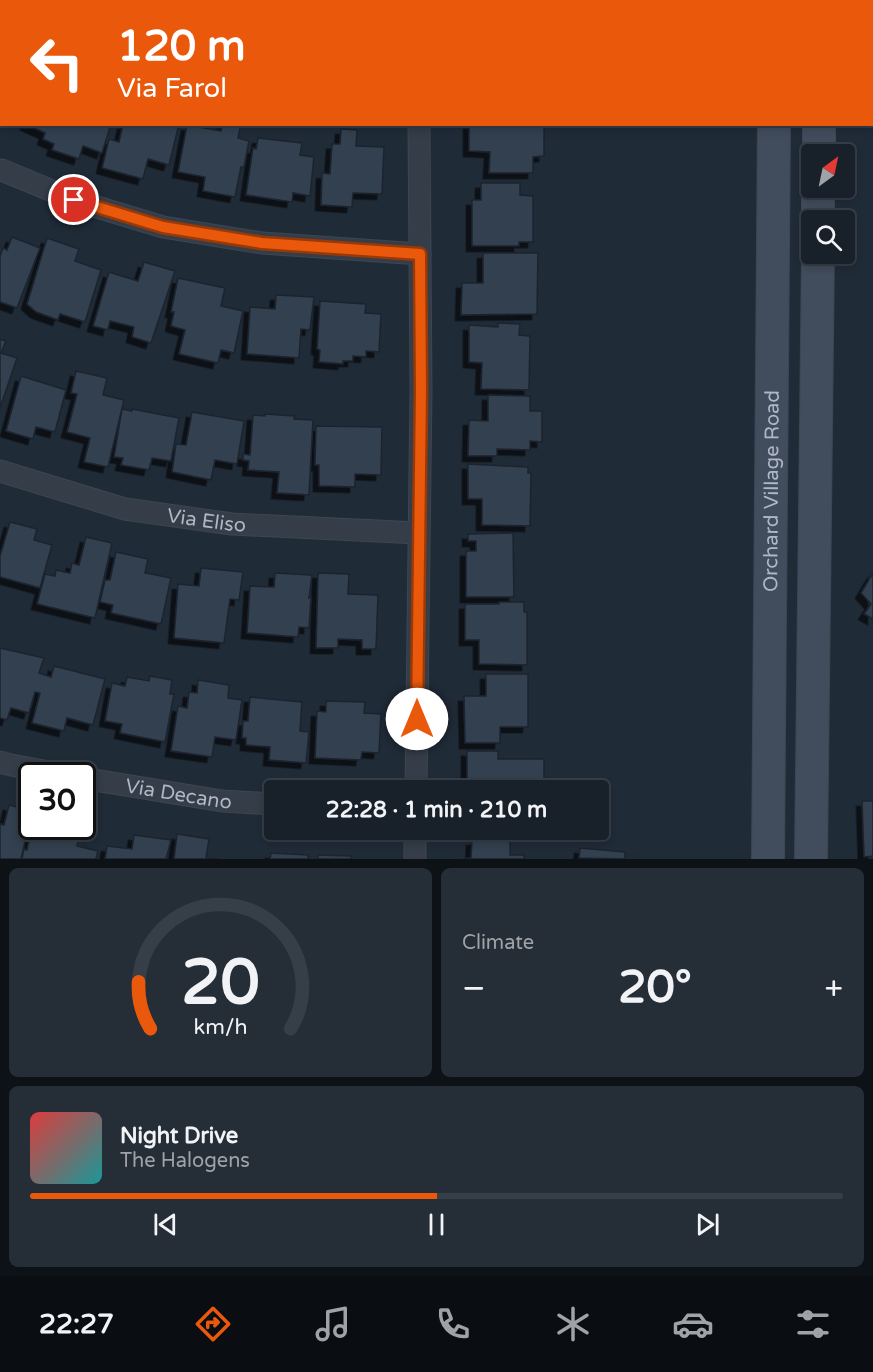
<!DOCTYPE html>
<meta charset="utf-8">
<style>
:root{--surface:#18202a;--page:#252d36;--text:#f1f3f6;--muted:#9fa3a8;--line:#363e47;--accent:#ea580c}
body{margin:0;font-family:"Varela Round",sans-serif;background:var(--page);color:var(--text);height:100vh;display:flex;flex-direction:column;font-size:22px;white-space:nowrap}
*{box-sizing:border-box;margin:0}
p{font-size:20px;color:var(--muted)}
.icon{flex:none;width:33px;height:33px;fill:none;stroke:currentColor;stroke-width:2;stroke-linecap:round;stroke-linejoin:round}
.map{position:relative;height:859px;overflow:hidden}
.side{display:flex;flex-direction:column;gap:9px;padding:9px;background:#0d1217;flex:1}
.side>*{flex:none}
.hud{position:absolute;left:0px;top:0px;width:873px;height:126px;box-shadow:0 3px 9px #0003,0 0 0 2px var(--line);background:#ea580c;color:#fff;overflow:hidden}
.needle{width:39px;rotate:33deg}
.tools{position:absolute;left:801px;top:144px;display:grid;gap:12px}
.tools a{display:grid;place-items:center;width:54px;height:54px;border-radius:6px;background:var(--surface);box-shadow:0 3px 9px #0003,0 0 0 2px var(--line);font-size:30px}
.speed{position:absolute;left:18px;top:762px;display:flex;gap:12px;font-size:30px;font-weight:700;text-align:center}
.speed>*{display:grid;place-content:center;width:78px;height:78px;border-radius:50%;background:var(--surface);box-shadow:0 3px 9px #0003,0 0 0 2px var(--line);line-height:1}
.speed .limit{border:3px solid #111;border-radius:9px;background:#fff;color:#111}
.pin{position:absolute;display:grid;place-items:center;width:51px;height:51px;color:#fff;margin:-26px;border:3px solid #fff;border-radius:50%;box-shadow:0 2px 6px #0007}
.me{position:absolute;width:66px;margin:-33px;rotate:0deg;stroke-linejoin:round;filter:drop-shadow(0 0 4px #0008)}
.turn{display:flex;align-items:center;gap:21px;height:126px;padding:0 18px;font-size:27px}
.turn .icon{width:78px;height:78px;stroke-width:2.5}
.turn b{display:block;font-size:42px;line-height:51px}
.big{font-size:45px;font-weight:700;line-height:1.1}
.side .card{flex:1;display:flex;flex-direction:column;justify-content:center;gap:9px;min-width:0;padding:0 21px;border-radius:9px;background:var(--page)}
.side .dial{align-items:center;gap:0}
.dial svg{height:156px;overflow:visible;fill:none;stroke:var(--line);stroke-width:7;stroke-linecap:round;text-anchor:middle}
.dial text{fill:var(--text);stroke:none}
.song{display:flex;align-items:center;gap:18px}
.cover{width:72px;height:72px;border-radius:9px;background:linear-gradient(135deg,hsl(0 70% 55%),hsl(180 70% 35%))}
.played{height:6px;border-radius:3px;background:linear-gradient(90deg,var(--accent) 50%,var(--line) 50%)}
.keys{display:flex;justify-content:space-around;direction:ltr}
.heat{display:flex;justify-content:space-between;align-items:center;font-size:33px;direction:ltr}
.side .tiles{flex:1;display:grid;gap:9px;grid-template-columns:1fr 1fr}
.card:last-child{grid-column:span 2}
.trip{position:absolute;left:264px;top:780px;width:345px;height:60px;border-radius:6px;background:var(--surface);box-shadow:0 3px 9px #0003,0 0 0 2px var(--line);font-weight:700;line-height:60px;text-align:center}
.tabs{display:flex;height:96px;justify-content:space-around;align-items:center;background:#0a0d11;color:var(--muted)}
.tabs .icon{width:42px;height:42px}
.tabs .current{color:var(--accent)}
.tabs b{font-size:27px;color:var(--text)}
.map>svg:first-child{display:block}
.building{fill:#323f4f;stroke:#1b242f;stroke-width:1.5;filter:url(#shadow)}
.lines{fill:none;stroke-linecap:round;stroke-linejoin:round}
.street-casing{stroke:#3d4652;stroke-width:23}
.secondary-casing{stroke:#3d4652;stroke-width:34}
.street{stroke:#343d48;stroke-width:21}
.secondary{stroke:#414c5c;stroke-width:32}
.route-casing{stroke:#983908;stroke-width:15}
.route{stroke:#ea580c;stroke-width:10}
.labels{text-anchor:middle;stroke-width:6;stroke-linejoin:round;paint-order:stroke}
.street-label{font-size:20px;fill:#aeb7c5;stroke:#19222d}
</style>
<div class="map">
<svg width="873" height="859" viewBox="0 0 873 859">
<defs>
<filter id="shadow"><feDropShadow dx="-5.5" dy="5.5" stdDeviation="0" flood-color="#0009"/></filter>
</defs>
<rect width="100%" height="100%" fill="#202b38"/>
<g class="building">
<polygon points="64,0 125,0 63,2"/>
<polygon points="469,0 529,0 530,2 469,2"/>
<polygon points="25,124 111,124 102,153 83,146 79,159 52,150 54,144 43,139 45,133"/>
<polygon points="123,124 179,124 169,165 148,159 143,179 102,168 109,139 119,142"/>
<polygon points="222,124 241,124 238,138 249,141 244,167 241,167 235,197 203,191 205,177 178,172 187,125 221,131"/>
<polygon points="469,124 544,124 544,156 533,157 533,173 489,173 490,152 469,151"/>
<polygon points="341,129 357,130 356,146 384,147 382,194 353,193 352,207 321,205 322,173 330,174 332,144 340,144"/>
<polygon points="258,138 302,143 300,155 314,157 310,196 293,193 292,202 246,195 253,148 256,149"/>
<polygon points="481,183 520,183 520,195 533,196 533,242 519,242 519,246 472,246 472,200 481,200"/>
<polygon points="12,237 40,248 17,308 0,302 0,256 3,248 7,250"/>
<polygon points="47,238 79,249 75,261 101,270 85,322 60,314 58,320 36,312 27,304"/>
<polygon points="483,253 538,253 537,314 461,315 462,283 483,283"/>
<polygon points="144,262 175,271 151,343 132,337 134,327 110,321 108,330 93,326 109,272 138,281"/>
<polygon points="178,278 225,288 221,306 243,311 234,353 221,350 218,363 179,354 185,330 171,326 174,312 171,312"/>
<polygon points="276,295 314,297 310,330 301,329 299,358 247,354 250,307 275,309"/>
<polygon points="320,301 366,304 365,313 381,314 379,352 366,351 366,357 353,356 353,361 343,361 343,364 319,362 320,350 317,349"/>
<polygon points="498,323 520,324 519,335 530,336 529,390 481,389 482,363 469,362 469,325 498,327"/>
<polygon points="0,339 6,341 1,353 17,358 0,408"/>
<polygon points="76,371 107,378 103,395 124,400 108,467 84,462 90,438 67,432 77,394 71,393"/>
<polygon points="21,376 66,390 55,432 36,427 33,439 6,431"/>
<polygon points="488,395 530,396 530,411 542,411 542,442 530,441 530,450 497,449 497,456 468,456 469,420 488,421"/>
<polygon points="122,409 132,411 132,409 179,418 171,461 152,458 149,470 121,465 123,458 114,457"/>
<polygon points="192,412 244,421 237,464 215,460 211,480 172,472 176,444 186,445"/>
<polygon points="265,414 295,416 294,419 313,420 309,495 277,493 279,472 248,470 249,461 243,460 243,454 250,455 253,415 265,416"/>
<polygon points="316,426 382,427 381,475 355,474 355,487 319,486 319,465 315,465"/>
<polygon points="468,464 528,467 528,473 531,473 530,526 482,525 482,499 468,499"/>
<polygon points="10,522 37,529 34,540 52,545 40,588 0,577 0,556"/>
<polygon points="513,533 514,597 466,597 466,551 476,551 476,541 468,541 468,534"/>
<polygon points="86,537 112,543 95,618 37,604 45,574 55,576 56,570 70,573 72,563 79,565"/>
<polygon points="116,552 148,559 145,573 171,578 161,624 111,613 113,605 100,602 105,580 110,580"/>
<polygon points="201,568 243,572 239,600 230,599 224,643 174,638 178,584 199,586"/>
<polygon points="275,573 312,575 309,598 311,598 309,628 299,627 298,637 247,633 250,586 274,587"/>
<polygon points="318,573 349,574 348,594 378,595 376,649 362,649 362,640 338,639 338,648 316,648"/>
<polygon points="873,573 873,619 864,614 871,604 861,593"/>
<polygon points="499,602 524,602 524,612 527,612 527,665 479,664 479,640 465,640 465,604 499,604"/>
<polygon points="0,648 44,658 39,673 51,677 54,666 105,679 93,725 67,718 64,731 32,723 40,693 35,692 29,713 11,708 7,720 0,718"/>
<polygon points="486,674 528,674 528,727 500,727 500,743 465,743 464,696 486,696"/>
<polygon points="150,676 172,680 170,694 174,694 165,742 120,733 122,724 105,721 112,683 125,686 127,677 149,681"/>
<polygon points="198,680 229,685 228,698 242,700 236,740 215,737 212,757 171,751 178,706 187,708 189,692 197,693"/>
<polygon points="250,697 302,702 300,731 309,732 306,763 269,760 270,747 246,745 246,738 242,738 243,721 248,721"/>
<polygon points="326,701 365,702 364,713 381,714 379,753 362,752 361,760 315,758 317,711 326,712"/>
<polygon points="467,751 498,751 498,759 544,759 544,790 480,790 480,784 467,783"/>
<polygon points="862,801 873,801 873,856 864,857"/>
<polygon points="9,805 32,811 21,859 0,859 0,824 4,825"/>
<polygon points="32,826 82,826 77,846 98,851 96,859 22,859 24,849 27,850"/>
<polygon points="177,834 209,839 206,858 218,859 174,859"/>
<polygon points="134,835 171,840 166,859 105,859 107,846 132,849"/>
<polygon points="472,840 510,841 510,855 524,855 524,859 462,859 471,858"/>
<polygon points="580,848 625,852 625,859 579,858"/>
<polygon points="271,853 308,855 308,859 270,859"/>
<polygon points="318,855 351,856 351,859 318,859"/>
</g>
<g class="lines">
<g class="street-casing">
<g id="street">
<polyline points="410,0 410,2"/>
<polyline points="2,170 74,200 163,227 262,243 420,254"/>
<path id="s1" d="M0,471L125,509L232,524L418,533"/>
<polyline points="0,762 11,765 70,776"/>
<path id="s2" d="M82,778L222,801L274,804"/>
<polyline points="416,790 421,390 419,124"/>
<polyline points="415,830 415,859"/>
</g>
</g>
<g class="secondary-casing">
<g id="secondary">
<polyline points="774,2 774,0"/>
<polyline points="820,2 820,0"/>
<polyline points="819,154 819,124"/>
<polyline points="818,220 818,188"/>
<path id="s3" d="M768,859L774,124"/>
<polyline points="811,859 818,254"/>
</g>
</g>
<use href="#street" class="street"/>
<use href="#secondary" class="secondary"/>
</g>
<g class="lines">
<g class="route-casing">
<polyline id="route" points="74,200 163,227 262,243 420,254 421,390 417,719"/>
</g>
<use href="#route" class="route"/>
</g>
<g class="labels">
<g class="street-label">
<text dy="7" stroke="none"><textPath href="#s3" startOffset="368">Orchard Village Road</textPath></text>
<text dy="7" stroke="none"><textPath href="#s1" startOffset="213">Via Eliso</textPath></text>
<text dy="7" stroke="none"><textPath href="#s2" startOffset="98">Via Decano</textPath></text>
</g>
</g>
</svg>
<div class="tools">
<a><svg class="needle" viewBox="-14 -14 28 28"><path d="M0-13l5 13h-10z" fill="#e53935"/><path d="M0 13l5-13h-10z" fill="#9fa3a8"/></svg></a>
<a><svg class="icon" aria-label="search" viewBox="0 0 24 24"><circle cx="10" cy="10" r="6"/><path d="M15 15l6 6"/></svg></a>
</div>
<div class="speed"><div class="limit">30</div></div>
<div class="pin" style="left:74px;top:200px;background:#d93025"><svg class="icon" aria-label="arrive" viewBox="0 0 24 24"><path d="M6 21V4h12l-3 4 3 4H6"/></svg></div>
<svg class="me" style="left:417px;top:719px" viewBox="-20 -20 40 40"><circle r="19" fill="#fff"/><path d="M0-13L10 11 0 6-10 11z" fill="#ea580c"/></svg>
<div class="trip">22:28 · 1 min · 210 m</div>
<div class="hud">
<div class="turn"><svg class="icon" aria-label="left" viewBox="0 0 24 24"><path d="M17 20v-9H6M10 6l-5 5 5 5"/></svg><div><b>120 m</b>Via Farol</div></div>
</div>
</div>
<section class="side">
<div class="tiles">
<div class="card dial"><svg viewBox="0 0 100 80">
<path d="M14 69A42 42 0 1 1 86 69"/>
<path d="M14 69A42 42 0 0 1 8 45" stroke="#ea580c"/>
<text x="50" y="56" font-size="32" font-weight="700">20</text>
<text x="50" y="72" font-size="11">km/h</text>
</svg></div>
<div class="card"><p>Climate</p>
<div class="heat"><a>−</a><b class="big">20°</b><a>+</a></div>
</div>
<div class="card">
<div class="song"><i class="cover"></i><div><b>Night Drive</b><p>The Halogens</p></div></div>
<div class="played"></div>
<div class="keys"><svg class="icon" aria-label="previous" viewBox="0 0 24 24"><path d="M18 5L8 12l10 7zM5 5v14"/></svg><svg class="icon" aria-label="pause" viewBox="0 0 24 24"><path d="M8 5v14M16 5v14"/></svg><svg class="icon" aria-label="next" viewBox="0 0 24 24"><path d="M6 5l10 7-10 7zM19 5v14"/></svg></div>
</div>
</div>
</section>
<nav class="tabs">
<b>22:27</b>
<svg class="icon current" aria-label="directions" viewBox="0 0 24 24"><path d="M12 3l9 9-9 9-9-9zM9 14v-3h6M13 9l2 2-2 2"/></svg>
<svg class="icon" aria-label="music" viewBox="0 0 24 24"><path d="M9 18V5l10-2v13"/><circle cx="6" cy="18" r="3"/><circle cx="16" cy="16" r="3"/></svg>
<svg class="icon" aria-label="phone" viewBox="0 0 24 24"><path d="M5 4h4l2 5-3 2q2 4 5 5l2-3 5 2v4C11 20 4 13 5 4z"/></svg>
<svg class="icon" aria-label="climate" viewBox="0 0 24 24"><path d="M12 3v18M4 7l16 10M4 17L20 7"/></svg>
<svg class="icon" aria-label="car" viewBox="0 0 24 24"><path d="M5 17H2v-5l4-1 3-4h7l3 4 3 1v5h-3M9 17h6M6 11h13"/><circle cx="7" cy="17" r="2"/><circle cx="17" cy="17" r="2"/></svg>
<svg class="icon" aria-label="filters" viewBox="0 0 24 24"><path d="M4 7h16M4 17h16"/><circle cx="9" cy="7" r="2"/><circle cx="15" cy="17" r="2"/></svg>
</nav>
